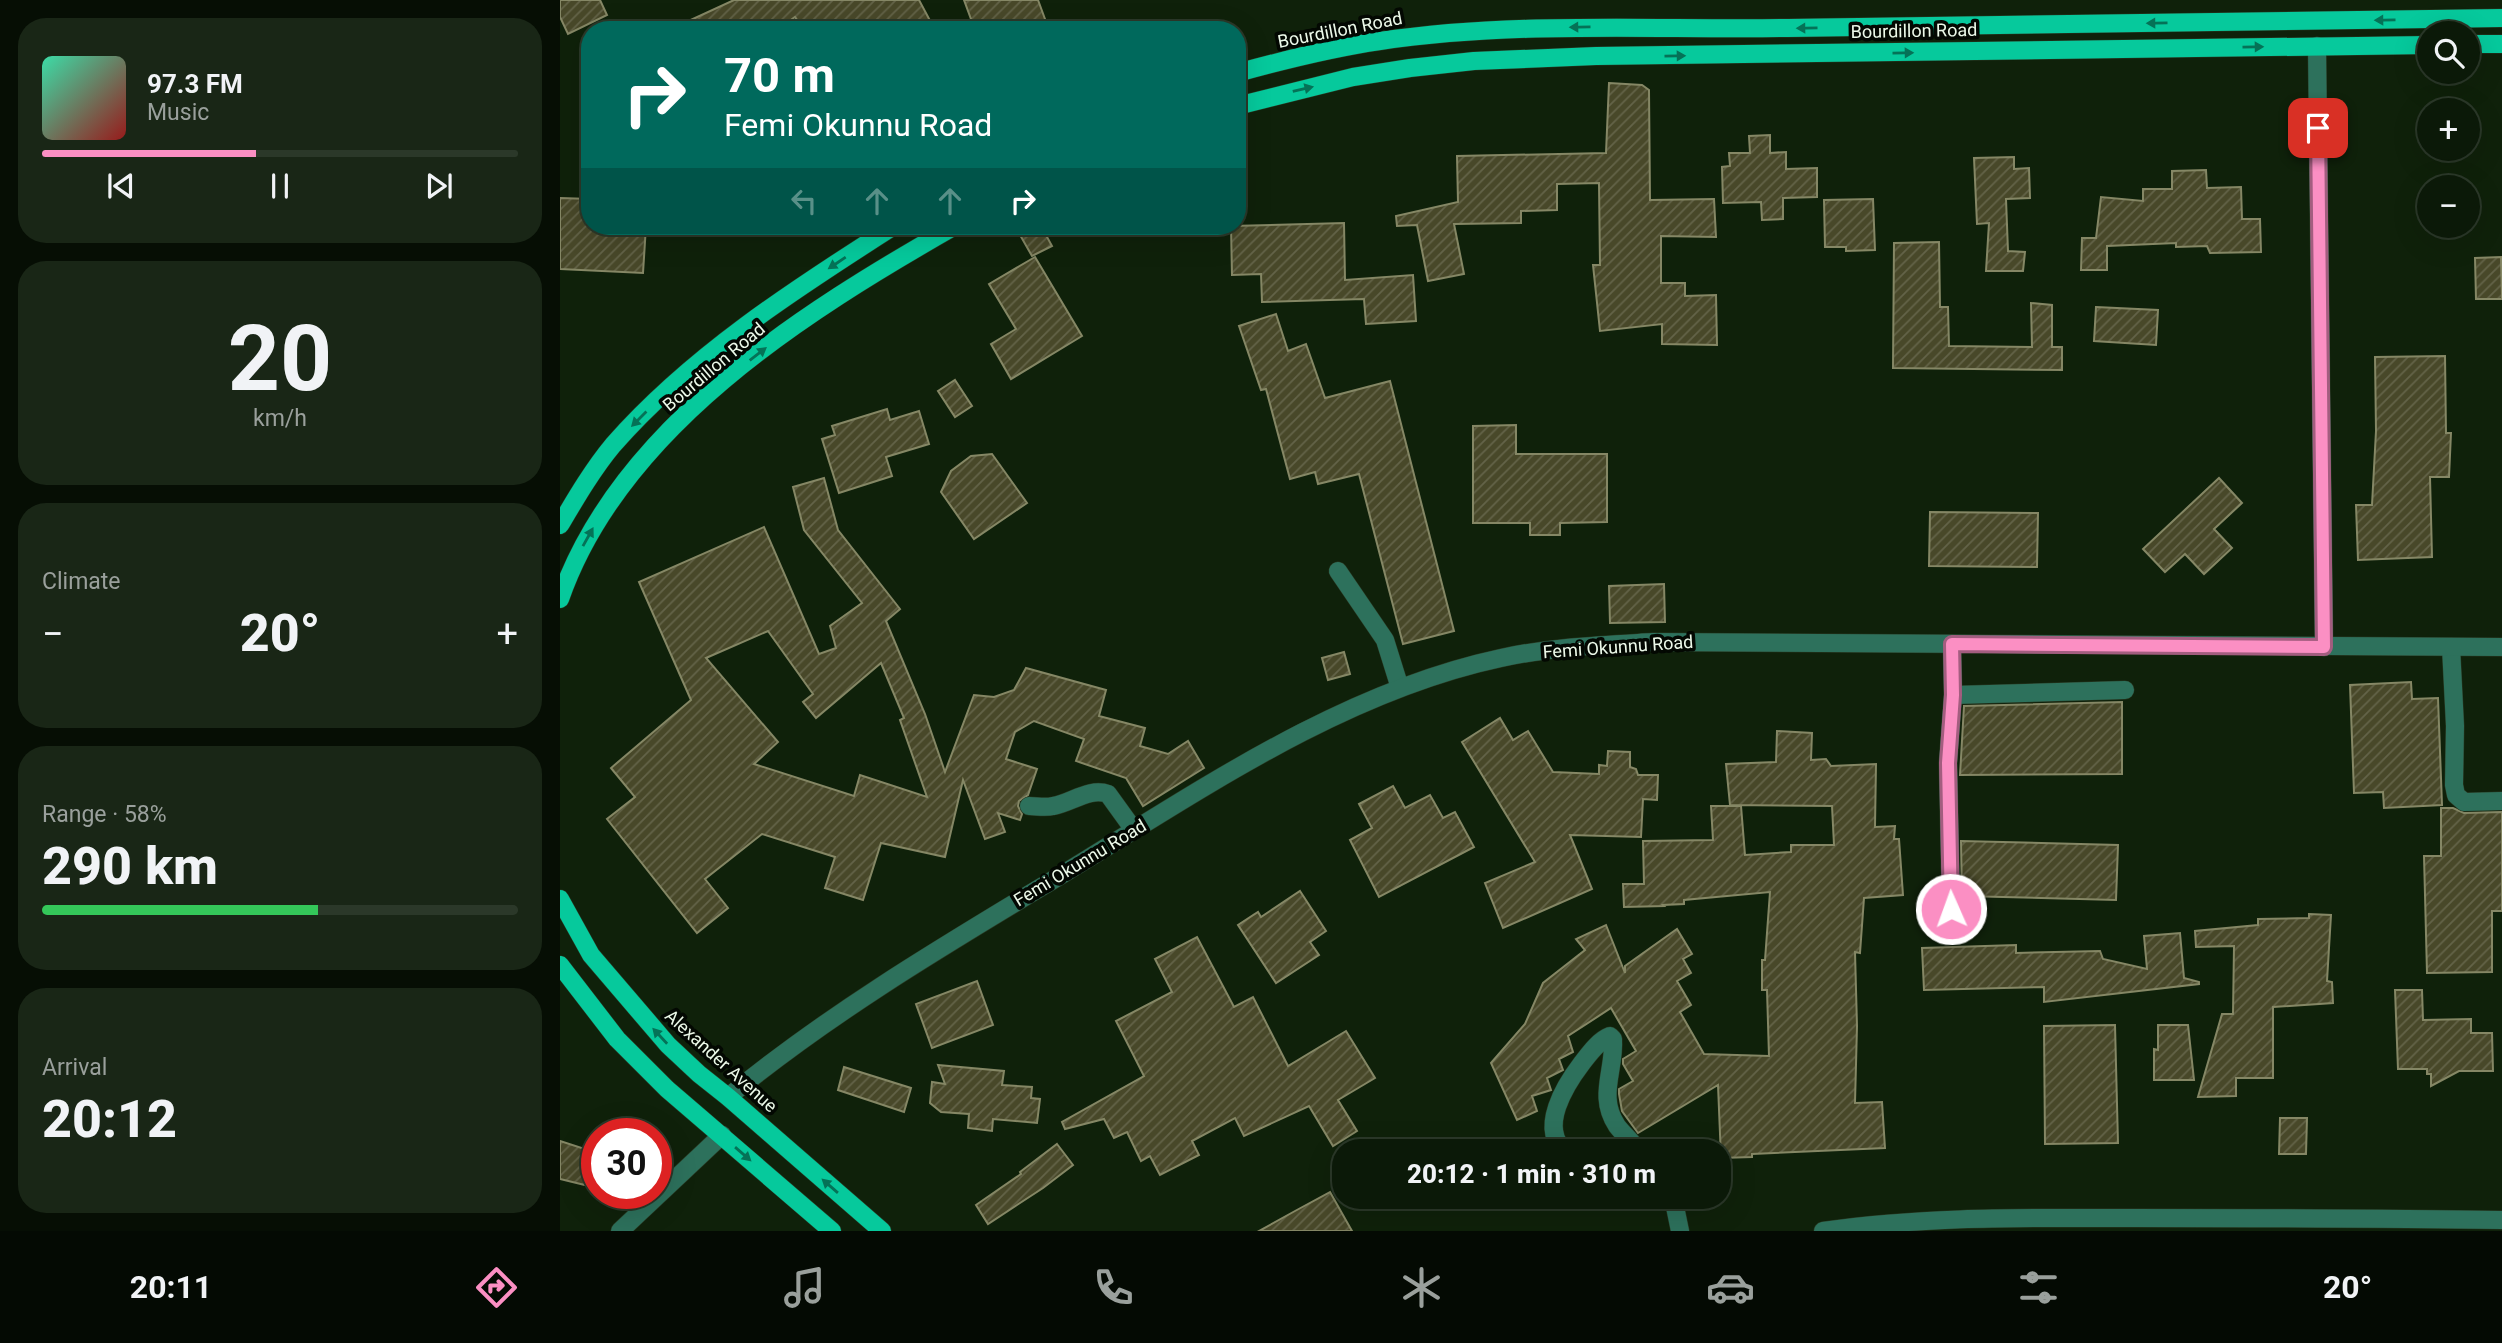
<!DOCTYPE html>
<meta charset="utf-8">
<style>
:root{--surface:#0b1908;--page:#192616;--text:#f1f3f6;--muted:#9aa09c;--line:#2b3829;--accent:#fb8fc3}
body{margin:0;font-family:Roboto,sans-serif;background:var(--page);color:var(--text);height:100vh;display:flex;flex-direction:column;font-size:26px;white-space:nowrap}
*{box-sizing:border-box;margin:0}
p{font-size:23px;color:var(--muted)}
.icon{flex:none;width:38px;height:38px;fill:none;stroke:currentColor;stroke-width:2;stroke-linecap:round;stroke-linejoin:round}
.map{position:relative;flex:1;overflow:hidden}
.panel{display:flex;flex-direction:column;gap:18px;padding:18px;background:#060e04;width:560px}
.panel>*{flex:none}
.banner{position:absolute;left:21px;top:21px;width:665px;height:214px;border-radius:28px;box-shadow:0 7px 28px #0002,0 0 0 2px var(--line);background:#00695c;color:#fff;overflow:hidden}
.fabs{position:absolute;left:1857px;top:21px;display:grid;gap:14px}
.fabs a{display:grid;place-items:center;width:63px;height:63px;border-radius:50%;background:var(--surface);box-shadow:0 7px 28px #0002,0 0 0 2px var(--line);font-size:35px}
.speed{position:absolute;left:21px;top:1118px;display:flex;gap:14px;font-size:35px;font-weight:700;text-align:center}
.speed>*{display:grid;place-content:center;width:91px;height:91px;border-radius:50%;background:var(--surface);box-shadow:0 7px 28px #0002,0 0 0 2px var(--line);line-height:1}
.speed .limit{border:10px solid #d22;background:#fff;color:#111}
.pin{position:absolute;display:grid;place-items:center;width:60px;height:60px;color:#fff;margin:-30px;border-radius:14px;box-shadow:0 4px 10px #0006}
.me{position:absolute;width:77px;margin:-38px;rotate:358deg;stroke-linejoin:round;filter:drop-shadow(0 0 5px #0008)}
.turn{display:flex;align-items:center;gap:24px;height:147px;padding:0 28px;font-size:32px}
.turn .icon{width:91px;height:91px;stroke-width:2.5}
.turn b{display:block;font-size:49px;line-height:60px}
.lanes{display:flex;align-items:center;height:66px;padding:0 28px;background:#0003;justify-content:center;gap:35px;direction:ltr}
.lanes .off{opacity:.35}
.big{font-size:52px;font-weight:800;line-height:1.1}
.panel .tile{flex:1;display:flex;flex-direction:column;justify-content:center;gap:10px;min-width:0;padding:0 24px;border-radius:28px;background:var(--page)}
.panel .dial{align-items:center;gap:0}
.dial b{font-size:91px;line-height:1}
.song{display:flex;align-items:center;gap:21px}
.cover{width:84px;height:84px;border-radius:10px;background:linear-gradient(135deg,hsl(160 70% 55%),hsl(0 70% 35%))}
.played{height:7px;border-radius:4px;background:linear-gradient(90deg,var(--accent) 45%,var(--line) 45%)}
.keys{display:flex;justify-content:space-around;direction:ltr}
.heat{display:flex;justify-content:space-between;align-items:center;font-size:38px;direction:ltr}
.charge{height:10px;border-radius:5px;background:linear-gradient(90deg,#34c759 58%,var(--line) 0)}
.trip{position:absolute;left:772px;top:1139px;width:399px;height:70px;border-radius:28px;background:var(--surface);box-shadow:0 7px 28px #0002,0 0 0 2px var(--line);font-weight:800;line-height:70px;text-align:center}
.dock{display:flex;height:112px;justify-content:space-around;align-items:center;background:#040a03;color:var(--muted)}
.dock .icon{width:49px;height:49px}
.dock .active{color:var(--accent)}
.dock b{font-size:32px;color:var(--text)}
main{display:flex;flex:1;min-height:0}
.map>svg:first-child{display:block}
.building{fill:url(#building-hatch);stroke:#858765;stroke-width:2;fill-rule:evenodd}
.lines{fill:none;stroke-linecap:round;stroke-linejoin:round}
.minor-casing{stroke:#2a3b25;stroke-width:19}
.major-casing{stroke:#2a3b25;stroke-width:19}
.minor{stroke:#2d715c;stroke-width:18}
.major{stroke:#06c99c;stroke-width:18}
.oneway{fill:#057257}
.route-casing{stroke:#a35d7f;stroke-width:18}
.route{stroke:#fb8fc3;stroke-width:12}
.labels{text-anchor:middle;stroke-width:7;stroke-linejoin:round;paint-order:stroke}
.street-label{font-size:18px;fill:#ecf9e9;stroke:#030802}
</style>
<main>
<section class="panel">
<div class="tile">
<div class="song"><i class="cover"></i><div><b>97.3 FM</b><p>Music</p></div></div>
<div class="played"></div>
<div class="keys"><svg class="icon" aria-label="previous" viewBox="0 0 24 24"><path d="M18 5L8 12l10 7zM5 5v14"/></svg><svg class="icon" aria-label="pause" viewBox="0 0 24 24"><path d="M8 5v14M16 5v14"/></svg><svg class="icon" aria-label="next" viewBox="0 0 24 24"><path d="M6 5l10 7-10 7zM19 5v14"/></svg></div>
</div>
<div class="tile dial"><b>20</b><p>km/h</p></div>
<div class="tile"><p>Climate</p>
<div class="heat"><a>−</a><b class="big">20°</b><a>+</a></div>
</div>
<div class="tile"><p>Range · 58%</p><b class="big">290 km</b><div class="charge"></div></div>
<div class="tile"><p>Arrival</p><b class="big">20:12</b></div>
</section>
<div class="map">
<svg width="1942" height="1231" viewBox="0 0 1942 1231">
<defs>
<pattern id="building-hatch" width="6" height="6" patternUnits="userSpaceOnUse" patternTransform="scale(1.75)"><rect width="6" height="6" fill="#484829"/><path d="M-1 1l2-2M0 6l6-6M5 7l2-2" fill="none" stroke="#636348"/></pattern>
</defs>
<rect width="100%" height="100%" fill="#0f210a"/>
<g class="building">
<polygon points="0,0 40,0 47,15 8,34 0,17"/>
<polygon points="174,0 359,0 375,30 244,30 235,17 217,30 109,30"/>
<polygon points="404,0 478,0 489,30 415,30"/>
<polygon points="1049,83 1082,85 1089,90 1090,200 1154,199 1156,237 1101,236 1101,283 1125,283 1125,296 1156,295 1157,345 1102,344 1102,324 1040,331 1033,265 1040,265 1039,183 997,184 997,210 961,211 961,223 894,224 904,274 868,281 857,225 837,226 836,216 898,202 897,156 1046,153"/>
<polygon points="1210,135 1210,153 1226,152 1226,169 1257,168 1257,197 1223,198 1223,219 1202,220 1201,202 1163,203 1162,167 1170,166 1169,153 1190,153 1189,136"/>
<polygon points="1454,157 1454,169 1469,168 1470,198 1446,199 1448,251 1465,252 1463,271 1426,271 1429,223 1417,224 1414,158"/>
<polygon points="1646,170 1647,188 1681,187 1682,219 1700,219 1701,252 1650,253 1647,246 1616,247 1616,243 1547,246 1547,270 1521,270 1522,238 1536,238 1541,197 1583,201 1583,189 1612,189 1612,171"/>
<polygon points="0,198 30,199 30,226 86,226 83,273 0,269"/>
<polygon points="1313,199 1315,250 1286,251 1286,247 1265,247 1264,200"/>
<polygon points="784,223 785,280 853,275 856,321 806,324 804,299 702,302 701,274 672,275 671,226"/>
<polygon points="477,226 481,226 492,246 472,256 460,235"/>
<polygon points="1379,242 1380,307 1388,307 1389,346 1472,347 1471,303 1492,305 1492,347 1502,347 1502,370 1333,368 1334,243"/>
<polygon points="475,257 522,336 451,379 431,344 456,329 429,284"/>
<polygon points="1941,257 1942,299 1916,299 1915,258"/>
<polygon points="1536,307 1598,310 1596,345 1534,341"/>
<polygon points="716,314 728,351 746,344 765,398 830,381 894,631 843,644 799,474 758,484 755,472 730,479 706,389 701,390 679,326"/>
<polygon points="1885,356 1886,433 1891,433 1889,477 1870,477 1872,557 1798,560 1796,505 1812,505 1816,431 1815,357"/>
<polygon points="395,380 412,406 395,417 378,391"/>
<polygon points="327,409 330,420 359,411 369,444 326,457 332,476 279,493 262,439 275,435 272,426"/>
<polygon points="956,425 956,454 1047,454 1047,522 1000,523 1000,535 970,535 970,523 913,523 913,426"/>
<polygon points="432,454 467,503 414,539 381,492 391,471 411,456"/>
<path d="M264,478L278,530L340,609L326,621L365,714L385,772L414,695L434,697L454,690L466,668L546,690L539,716L585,728L580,746L608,754L628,741L644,768L583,806L566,778L516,761L524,739L474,721L455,732L446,759L477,769L468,795L459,801L458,806L462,814L460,820L438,813L445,832L425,839L403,780L385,857L321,843L303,900L265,888L275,857L202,834L145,879L168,908L137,933L47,819L75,797L51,768L131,700L79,582L204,527L259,654L276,648L270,626L302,603L244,530L233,487ZM208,631L253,694L243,702L256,718L321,663L344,718L340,720L367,797L300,775L294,796L194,764L218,742L146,658Z"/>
<polygon points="1659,478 1682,503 1654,529 1672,548 1644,574 1625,554 1605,572 1583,549"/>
<polygon points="1370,512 1478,513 1477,567 1369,566"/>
<polygon points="1104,584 1105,622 1050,623 1049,586"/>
<polygon points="784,652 790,674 768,680 762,658"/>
<polygon points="1851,682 1852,699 1878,698 1882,805 1824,808 1823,792 1794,793 1790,685"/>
<polygon points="1562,702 1562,774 1400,775 1404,706"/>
<polygon points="940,718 953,740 968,731 993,772 1039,774 1039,765 1047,766 1048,751 1070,752 1070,767 1076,769 1078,775 1098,775 1097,800 1083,799 1081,837 1010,835 1032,889 943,928 925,883 975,862 902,742"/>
<polygon points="1217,731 1252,733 1251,760 1266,759 1271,766 1316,764 1315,827 1335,826 1334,839 1339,839 1343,895 1304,898 1300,953 1295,952 1297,1026 1295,1103 1322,1102 1325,1148 1192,1154 1192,1157 1161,1158 1158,1085 1078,1133 1062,1111 1059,1094 1059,1089 1073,1081 1063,1064 1063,1059 1076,1051 1051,1008 1008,1036 1013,1052 999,1059 1003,1070 987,1078 991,1090 972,1096 977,1111 957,1120 931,1063 965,1024 983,983 1025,950 1016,939 1046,925 1065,973 1065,966 1117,929 1132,954 1123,959 1131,973 1117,981 1131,1005 1120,1012 1144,1054 1209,1056 1207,990 1202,990 1202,960 1205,960 1210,892 1124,900 1124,904 1103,905 1104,906 1064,907 1063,884 1084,884 1083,841 1153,840 1151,806 1181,806 1185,855 1231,852 1231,845 1274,845 1272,806 1170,805 1166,764 1216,762"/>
<polygon points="833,786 845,808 870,795 883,818 895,812 914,847 819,897 790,840 812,828 799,804"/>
<polygon points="1881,808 1893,808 1904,813 1942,812 1942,911 1932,911 1932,972 1867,973 1864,856 1881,856"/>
<polygon points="1401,841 1558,845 1556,900 1402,896"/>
<polygon points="740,891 766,931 750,942 759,955 716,983 678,925 698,912 701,917"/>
<polygon points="1749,914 1771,915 1767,981 1772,982 1773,1003 1713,1007 1713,1078 1676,1078 1676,1096 1638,1097 1662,1014 1673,1014 1674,946 1636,947 1635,931 1698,925 1698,919 1749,918"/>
<polygon points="1620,933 1624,978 1639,982 1639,984 1484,1002 1484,987 1364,990 1362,948 1456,945 1456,953 1540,951 1543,959 1587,969 1584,936"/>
<polygon points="637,937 674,1007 693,997 728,1066 786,1031 815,1078 778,1100 797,1131 773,1146 749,1106 684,1136 675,1118 632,1141 639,1155 600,1175 590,1156 581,1161 567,1132 554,1138 544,1119 505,1129 502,1122 584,1076 556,1021 612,992 595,959"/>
<polygon points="417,981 433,1025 372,1048 356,1004"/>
<polygon points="1835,990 1862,990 1863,1020 1911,1019 1911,1033 1932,1033 1933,1071 1899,1071 1871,1086 1871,1074 1867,1074 1867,1069 1838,1069"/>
<polygon points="1555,1025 1558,1143 1485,1144 1484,1026"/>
<polygon points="1598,1025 1628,1025 1634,1080 1594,1080 1594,1049 1598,1050"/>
<polygon points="378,1065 444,1071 442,1085 472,1087 471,1098 480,1099 477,1123 433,1119 432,1131 408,1128 409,1114 381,1112 370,1103 372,1082 385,1084"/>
<polygon points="284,1067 351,1088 344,1112 278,1090"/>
<polygon points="1720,1118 1747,1118 1746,1154 1719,1154"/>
<polygon points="0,1141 37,1153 37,1173 33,1187 0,1179"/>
<polygon points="497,1144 513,1165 483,1188 428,1224 416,1205 461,1174 460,1172"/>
<polygon points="770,1192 792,1231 699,1231 735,1211"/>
</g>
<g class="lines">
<g class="minor-casing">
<g id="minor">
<polyline points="1757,46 1764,647"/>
<polyline points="778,571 825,640 840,688"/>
<polyline points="1891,647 1895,726 1894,785 1896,795 1904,802 1942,801"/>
<polyline points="1393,695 1565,690"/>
<path d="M469,806C477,806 485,808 493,806C511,803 530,787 548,794L574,830"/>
<polyline points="1391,909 1388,763 1393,695 1392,644"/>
<path d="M168,1097C270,1013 385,945 498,877C636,793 781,692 941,658C991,647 1042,645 1093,642L1942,647"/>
<path d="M1006,1152C977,1129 1006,1084 1022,1063C1029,1054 1039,1040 1050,1036L1053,1039C1055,1071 1037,1096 1057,1126C1064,1135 1073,1142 1079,1152"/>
<polyline points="1113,1197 1120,1231"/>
<polyline points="60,1231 162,1135"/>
<path d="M1263,1231C1365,1216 1468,1218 1570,1218C1694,1218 1818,1218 1942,1220"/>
</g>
</g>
<g class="major-casing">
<g id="major">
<polyline points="1908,44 1942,44"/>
<path d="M677,73C724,60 772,48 820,41C955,21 1092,30 1228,28C1466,25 1704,22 1942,18"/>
<polyline points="677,106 793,77 850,68 914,61 1036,56 1869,45"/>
<path d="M0,525C16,498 33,469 53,445C131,356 235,289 334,226"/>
<path d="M0,599C60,427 244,312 395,226"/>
<polyline points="0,899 31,955 108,1045 139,1074 168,1097 322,1231"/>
<polyline points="0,965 57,1039 107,1089 272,1231"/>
</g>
</g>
<use href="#minor" class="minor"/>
<use href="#major" class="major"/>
</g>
<defs><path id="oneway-solid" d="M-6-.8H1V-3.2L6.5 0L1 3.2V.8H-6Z" transform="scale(1.75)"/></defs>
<g class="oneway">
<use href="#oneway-solid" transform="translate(1825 20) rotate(179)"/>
<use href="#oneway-solid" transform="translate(1597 23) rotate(179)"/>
<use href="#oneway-solid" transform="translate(1020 27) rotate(179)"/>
<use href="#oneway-solid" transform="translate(1247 28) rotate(179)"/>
<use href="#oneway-solid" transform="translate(1693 47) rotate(-1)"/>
<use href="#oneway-solid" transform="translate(1343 53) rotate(-1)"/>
<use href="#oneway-solid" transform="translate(1115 56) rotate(-1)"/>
<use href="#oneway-solid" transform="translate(743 89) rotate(-13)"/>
<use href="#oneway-solid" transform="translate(277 263) rotate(146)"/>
<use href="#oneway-solid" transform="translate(198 354) rotate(-38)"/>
<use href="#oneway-solid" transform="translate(79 419) rotate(135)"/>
<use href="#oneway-solid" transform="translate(28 537) rotate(-61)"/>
<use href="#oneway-solid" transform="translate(100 1036) rotate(-133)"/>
<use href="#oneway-solid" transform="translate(183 1154) rotate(41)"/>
<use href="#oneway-solid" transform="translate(270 1186) rotate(-139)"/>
</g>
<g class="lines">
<g class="route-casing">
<polyline id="route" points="1391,909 1388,763 1393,695 1392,644 1764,647 1758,128"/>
</g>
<use href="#route" class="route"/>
</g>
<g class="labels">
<g class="street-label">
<text transform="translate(780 30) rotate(-11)" y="6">Bourdillon Road</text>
<text transform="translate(1354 31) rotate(-1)" y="6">Bourdillon Road</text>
<text transform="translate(154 367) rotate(-40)" y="6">Bourdillon Road</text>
<text transform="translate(1058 647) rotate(-4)" y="6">Femi Okunnu Road</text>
<text transform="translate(520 863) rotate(-31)" y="6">Femi Okunnu Road</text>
<text transform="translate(161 1061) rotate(42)" y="6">Alexander Avenue</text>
</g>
</g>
</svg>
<div class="fabs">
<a><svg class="icon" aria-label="search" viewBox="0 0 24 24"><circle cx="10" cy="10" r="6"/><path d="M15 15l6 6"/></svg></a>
<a>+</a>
<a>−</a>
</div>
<div class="speed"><div class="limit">30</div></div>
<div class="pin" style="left:1758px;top:128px;background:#d93025"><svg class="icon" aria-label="arrive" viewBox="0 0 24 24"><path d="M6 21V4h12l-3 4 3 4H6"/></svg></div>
<svg class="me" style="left:1391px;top:909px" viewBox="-20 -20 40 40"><circle r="17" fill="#fb8fc3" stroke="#fff" stroke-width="3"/><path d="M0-11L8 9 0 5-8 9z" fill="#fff"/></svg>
<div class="trip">20:12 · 1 min · 310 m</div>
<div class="banner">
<div class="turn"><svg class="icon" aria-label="right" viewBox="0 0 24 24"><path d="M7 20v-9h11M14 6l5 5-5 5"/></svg><div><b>70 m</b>Femi Okunnu Road</div></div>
<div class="lanes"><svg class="icon off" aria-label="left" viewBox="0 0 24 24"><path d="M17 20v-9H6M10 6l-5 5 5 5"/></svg><svg class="icon off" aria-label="ahead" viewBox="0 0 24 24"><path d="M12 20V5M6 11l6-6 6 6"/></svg><svg class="icon off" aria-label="ahead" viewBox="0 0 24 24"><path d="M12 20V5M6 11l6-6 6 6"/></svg><svg class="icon" aria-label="right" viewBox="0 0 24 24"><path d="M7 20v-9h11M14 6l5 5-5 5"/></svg></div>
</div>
</div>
</main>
<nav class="dock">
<b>20:11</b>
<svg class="icon active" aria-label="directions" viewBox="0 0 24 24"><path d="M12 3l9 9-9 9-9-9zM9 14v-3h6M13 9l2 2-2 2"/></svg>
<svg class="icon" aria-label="music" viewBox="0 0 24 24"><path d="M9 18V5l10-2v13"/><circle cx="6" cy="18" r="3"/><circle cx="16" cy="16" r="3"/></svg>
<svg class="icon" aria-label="phone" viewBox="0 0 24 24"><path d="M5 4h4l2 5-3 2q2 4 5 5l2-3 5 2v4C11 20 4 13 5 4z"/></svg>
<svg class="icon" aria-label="climate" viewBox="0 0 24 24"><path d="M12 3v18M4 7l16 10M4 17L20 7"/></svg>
<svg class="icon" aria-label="car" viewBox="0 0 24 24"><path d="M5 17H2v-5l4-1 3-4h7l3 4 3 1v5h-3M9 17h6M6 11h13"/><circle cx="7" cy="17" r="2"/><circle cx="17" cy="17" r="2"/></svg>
<svg class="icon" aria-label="filters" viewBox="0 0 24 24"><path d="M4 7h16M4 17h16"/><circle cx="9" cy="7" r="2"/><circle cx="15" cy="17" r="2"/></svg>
<b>20°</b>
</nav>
